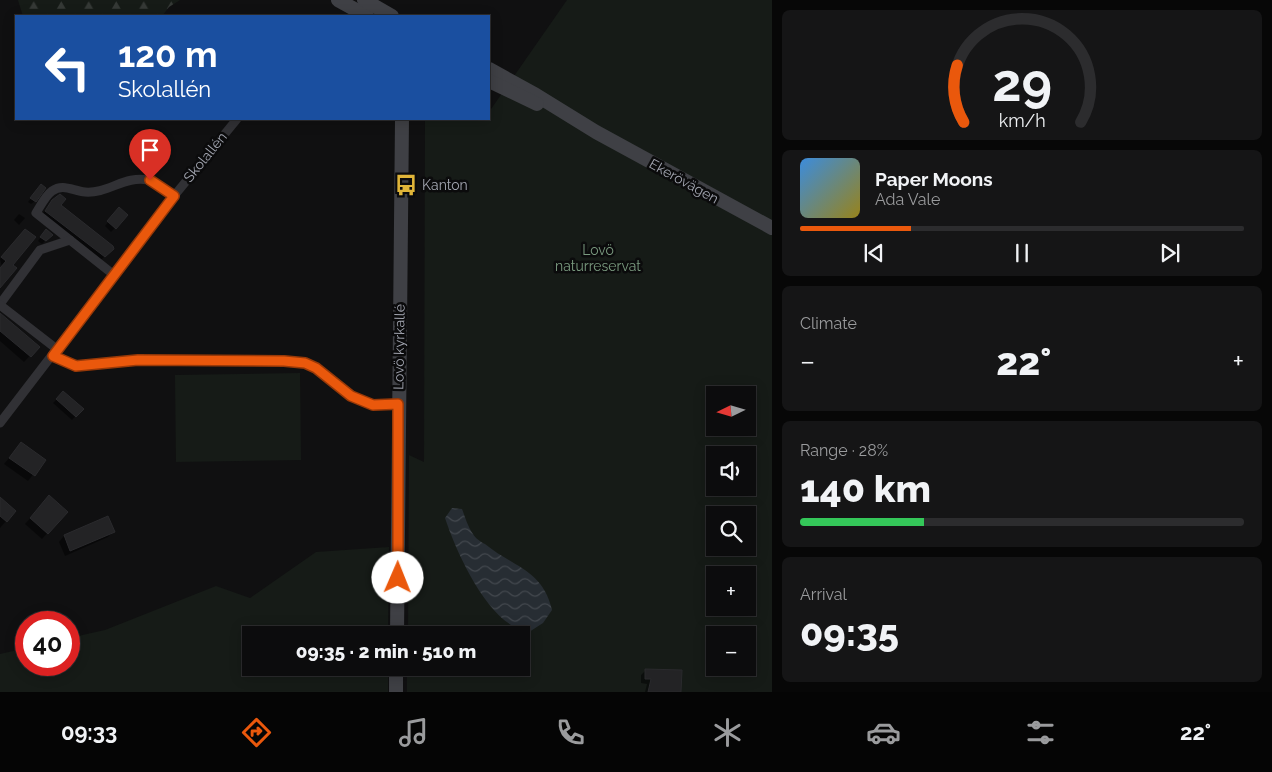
<!DOCTYPE html>
<meta charset="utf-8">
<style>
:root{--surface:#0c0c0d;--page:#151516;--text:#f1f3f6;--muted:#9a9b9d;--line:#2c2c2e;--accent:#ea580c}
body{margin:0;font-family:Raleway,sans-serif;background:var(--page);color:var(--text);height:100vh;display:flex;flex-direction:column;font-size:19px;white-space:nowrap}
*{box-sizing:border-box;margin:0}
p{font-size:16px;color:var(--muted)}
.icon{flex:none;width:28px;height:28px;fill:none;stroke:currentColor;stroke-width:2;stroke-linecap:round;stroke-linejoin:round}
.map{position:relative;flex:1;overflow:hidden}
.details{display:flex;flex-direction:column;gap:10px;padding:10px;background:#070707;width:500px}
.details>*{flex:none}
.hud{position:absolute;left:15px;top:15px;width:475px;height:105px;border-radius:0px;box-shadow:0 2px 12px #0003,0 0 0 1px var(--line);background:#1a4fa0;color:#fff;overflow:hidden}
.needle{width:32px;rotate:265deg}
.buttons{position:absolute;left:706px;top:386px;display:grid;gap:10px}
.buttons a{display:grid;place-items:center;width:50px;height:50px;border-radius:0px;background:var(--surface);box-shadow:0 2px 12px #0003,0 0 0 1px var(--line);font-size:25px}
.speed{position:absolute;left:15px;top:611px;display:flex;gap:10px;font-size:25px;font-weight:700;text-align:center}
.speed>*{display:grid;place-content:center;width:65px;height:65px;border-radius:50%;background:var(--surface);box-shadow:0 2px 12px #0003,0 0 0 1px var(--line);line-height:1}
.speed .limit{border:8px solid #d22;background:#fff;color:#111}
.pin{position:absolute;display:grid;place-items:center;width:42px;height:42px;color:#fff;margin:-51px -21px;border-radius:50% 50% 50% 0;rotate:-45deg;box-shadow:0 0 5px #0007}
.pin .icon{rotate:45deg}
.me{position:absolute;width:55px;margin:-28px;rotate:1deg;stroke-linejoin:round;filter:drop-shadow(0 0 4px #0008)}
.turn{display:flex;align-items:center;gap:18px;height:105px;padding:0 20px;font-size:22px}
.turn .icon{width:65px;height:65px;stroke-width:2.5}
.turn b{display:block;font-size:35px;line-height:42px}
.big{font-size:38px;font-weight:800;line-height:1.1}
.details .card{flex:1;display:flex;flex-direction:column;justify-content:center;gap:8px;min-width:0;padding:0 18px;border-radius:8px;background:var(--page)}
.details .dial{align-items:center;gap:0}
.dial svg{height:130px;overflow:visible;fill:none;stroke:var(--line);stroke-width:7;stroke-linecap:round;text-anchor:middle}
.dial text{fill:var(--text);stroke:none}
.song{display:flex;align-items:center;gap:15px}
.cover{width:60px;height:60px;border-radius:8px;background:linear-gradient(135deg,hsl(210 70% 55%),hsl(50 70% 35%))}
.played{height:5px;border-radius:2px;background:linear-gradient(90deg,var(--accent) 25%,var(--line) 25%)}
.keys{display:flex;justify-content:space-around;direction:ltr}
.heat{display:flex;justify-content:space-between;align-items:center;font-size:28px;direction:ltr}
.charge{height:8px;border-radius:4px;background:linear-gradient(90deg,#34c759 28%,var(--line) 0)}
.trip{position:absolute;left:242px;top:626px;width:288px;height:50px;border-radius:0px;background:var(--surface);box-shadow:0 2px 12px #0003,0 0 0 1px var(--line);font-weight:800;line-height:50px;text-align:center}
.tabs{display:flex;height:80px;justify-content:space-around;align-items:center;background:#050505;color:var(--muted)}
.tabs .icon{width:35px;height:35px}
.tabs .current{color:var(--accent)}
.tabs b{font-size:22px;color:var(--text)}
main{display:flex;flex:1;min-height:0}
.map>svg:first-child{display:block}
.green{fill:#161b17;fill-rule:evenodd}
.forest{fill:url(#forest-firs)}
.water{fill:url(#water-waves)}
.shadow{fill:#0007}
.building{fill:#232325;stroke:#2a2a2d}
.lines{fill:none;stroke-linecap:round;stroke-linejoin:round}
.street{stroke:#313135;stroke-width:9}
.secondary{stroke:#3f4045;stroke-width:14}
.route-casing{stroke:#983908;stroke-width:12}
.route{stroke:#ea580c;stroke-width:9}
.labels{text-anchor:middle;stroke-width:5;stroke-linejoin:round;paint-order:stroke}
.street-label{font-size:14px;fill:#a2a5b0;stroke:#0b0b0c}
.poi-label{font-size:14px;fill:#a2a5b0;stroke:#0b0b0c;text-anchor:start}
.park-label{font-size:14px;fill:#7a9a7f;stroke:#0b0b0c}
</style>
<main>
<div class="map">
<svg width="772" height="692" viewBox="0 0 772 692">
<defs>
<pattern id="forest-firs" width="22" height="20" patternUnits="userSpaceOnUse" patternTransform="scale(1.25)"><rect width="22" height="20" fill="#161b17"/><path d="M5 1l3.5 6h-7zM16 11l3.5 6h-7z" fill="#353936"/></pattern>
<pattern id="water-waves" width="16" height="10" patternUnits="userSpaceOnUse" patternTransform="scale(1.25)"><rect width="16" height="10" fill="#272d33"/><path d="M0 5q4-4 8 0t8 0" fill="none" stroke="#43484e"/></pattern>
</defs>
<rect width="100%" height="100%" fill="#101011"/>
<g class="green">
<path d="M567,0H772V692H407V668H521V635H408L409,455L424,462L425,119H476L482,121L484,119H489V112ZM715,395H748V428H715ZM715,455H748V488H715ZM715,515H748V548H715ZM715,575H748V608H715ZM715,635H748V668H715Z"/>
<polygon points="300,373 301,460 176,462 175,375"/>
<polygon points="389,547 388,635 251,635 251,668 388,668 388,692 0,692 0,654 26,648 26,665 69,665 69,638 105,630 216,586 250,598 316,552"/>
</g>
<polygon class="forest" points="18,0 180,0 169,7 162,16 23,16"/>
<path class="water" d="M452,508L462,509C465,517 468,527 473,534C475,538 481,542 485,544C513,567 543,570 552,610L543,623L529,632C523,630 516,629 511,625C481,606 456,551 445,518Z"/>
<g class="shadow">
<polygon points="38,189 35,201 31,204 28,202"/>
<polygon points="53,201 112,249 99,262 40,217"/>
<polygon points="116,212 115,228 111,232 105,226"/>
<polygon points="19,214 25,218 19,225 14,220"/>
<polygon points="43,234 51,235 42,244 38,241"/>
<polygon points="20,236 11,265 0,286 2,267 0,259"/>
<polygon points="0,317 38,347 24,362 0,341"/>
<polygon points="63,393 82,409 72,420 53,403"/>
<polygon points="21,444 44,460 28,481 4,464"/>
<polygon points="0,499 6,521 0,528"/>
<polygon points="44,503 66,512 42,539 25,524"/>
<polygon points="107,517 113,532 108,537 65,556 59,542 64,536"/>
<polygon points="646,670 681,672 681,692 645,692 647,684 641,683 641,675"/>
</g>
<g class="building">
<polygon points="41,184 46,188 36,202 30,198"/>
<polygon points="60,194 66,199 61,205 113,246 114,249 105,257 45,211 52,200"/>
<polygon points="119,207 128,215 116,229 107,221"/>
<polygon points="25,229 36,237 13,265 17,268 0,288 0,268 6,261 1,257"/>
<polygon points="46,229 53,235 46,241 40,237"/>
<polygon points="0,313 40,347 31,357 0,331"/>
<polygon points="63,391 84,409 76,417 56,399"/>
<polygon points="21,442 46,460 35,476 9,458"/>
<polygon points="49,495 68,512 48,534 30,518"/>
<polygon points="0,497 16,511 7,522 0,516"/>
<polygon points="108,516 115,532 70,551 64,535"/>
<polygon points="645,669 682,670 681,692 648,692 651,679 645,679"/>
</g>
<g class="lines">
<g class="street">
<path d="M114,275L36,213C40,207 45,196 52,191C63,183 73,191 85,192C107,194 126,175 148,180C157,181 167,191 174,196"/>
<polyline points="0,304 40,250 70,240"/>
<polyline points="0,305 58,350"/>
<polyline points="53,356 77,366 138,360 284,361 305,363 315,367 351,396 373,405 398,404"/>
<polyline points="0,423 174,196 237,119"/>
</g>
<g class="secondary">
<polyline points="338,0 367,16"/>
<polyline points="364,0 392,16"/>
<polyline points="489,69 536,95 596,132 772,228"/>
<polyline points="489,81 537,104"/>
<polyline points="397,635 402,119"/>
<polyline points="396,692 396,668"/>
</g>
</g>
<g class="lines">
<g class="route-casing">
<polyline id="route" points="150,180 174,196 53,356 76,366 138,360 284,361 305,363 316,368 351,396 373,405 398,404 398,578"/>
</g>
<use href="#route" class="route"/>
</g>
<defs>
<g id="bus-bare" transform="scale(1.725)"><path d="M-5-6H5V4H4V6H2V4H-2V6H-4V4H-5ZM-3.5-4V0h7V-4ZM-3.5 1.2v1.5H-2V1.2ZM2 1.2v1.5H3.5V1.2Z" fill="#e0b539" stroke="#0b0b0c" stroke-width="2.5" paint-order="stroke"/></g>
</defs>
<g fill-rule="evenodd">
<use href="#bus-bare" x="406" y="185"/>
</g>
<g class="labels">
<g class="street-label">
<text transform="translate(205 157) rotate(-51)" y="5">Skolallén</text>
<text transform="translate(684 181) rotate(29)" y="5">Ekerövägen</text>
<text transform="translate(399 347) rotate(-89)" y="5">Lovö kyrkallé</text>
</g>
<g class="poi-label">
<text x="422" y="190">Kanton</text>
</g>
<g class="park-label">
<text x="598" y="255">Lovö<tspan x="598" dy="16">naturreservat</tspan></text>
</g>
</g>
</svg>
<div class="buttons">
<a><svg class="needle" viewBox="-14 -14 28 28"><path d="M0-13l5 13h-10z" fill="#e53935"/><path d="M0 13l5-13h-10z" fill="#9a9b9d"/></svg></a>
<a><svg class="icon" aria-label="sound" viewBox="0 0 24 24"><path d="M4 9h4l5-4v14l-5-4H4zM17 9q2 3 0 6"/></svg></a>
<a><svg class="icon" aria-label="search" viewBox="0 0 24 24"><circle cx="10" cy="10" r="6"/><path d="M15 15l6 6"/></svg></a>
<a>+</a>
<a>−</a>
</div>
<div class="speed"><div class="limit">40</div></div>
<div class="pin" style="left:150px;top:180px;background:#d93025"><svg class="icon" aria-label="arrive" viewBox="0 0 24 24"><path d="M6 21V4h12l-3 4 3 4H6"/></svg></div>
<svg class="me" style="left:398px;top:578px" viewBox="-20 -20 40 40"><circle r="19" fill="#fff"/><path d="M0-13L10 11 0 6-10 11z" fill="#ea580c"/></svg>
<div class="trip">09:35 · 2 min · 510 m</div>
<div class="hud">
<div class="turn"><svg class="icon" aria-label="left" viewBox="0 0 24 24"><path d="M17 20v-9H6M10 6l-5 5 5 5"/></svg><div><b>120 m</b>Skolallén</div></div>
</div>
</div>
<section class="details">
<div class="card dial"><svg viewBox="0 0 100 80">
<path d="M14 69A42 42 0 1 1 86 69"/>
<path d="M14 69A42 42 0 0 1 10 34" stroke="#ea580c"/>
<text x="50" y="56" font-size="32" font-weight="700">29</text>
<text x="50" y="72" font-size="11">km/h</text>
</svg></div>
<div class="card">
<div class="song"><i class="cover"></i><div><b>Paper Moons</b><p>Ada Vale</p></div></div>
<div class="played"></div>
<div class="keys"><svg class="icon" aria-label="previous" viewBox="0 0 24 24"><path d="M18 5L8 12l10 7zM5 5v14"/></svg><svg class="icon" aria-label="pause" viewBox="0 0 24 24"><path d="M8 5v14M16 5v14"/></svg><svg class="icon" aria-label="next" viewBox="0 0 24 24"><path d="M6 5l10 7-10 7zM19 5v14"/></svg></div>
</div>
<div class="card"><p>Climate</p>
<div class="heat"><a>−</a><b class="big">22°</b><a>+</a></div>
</div>
<div class="card"><p>Range · 28%</p><b class="big">140 km</b><div class="charge"></div></div>
<div class="card"><p>Arrival</p><b class="big">09:35</b></div>
</section>
</main>
<nav class="tabs">
<b>09:33</b>
<svg class="icon current" aria-label="directions" viewBox="0 0 24 24"><path d="M12 3l9 9-9 9-9-9zM9 14v-3h6M13 9l2 2-2 2"/></svg>
<svg class="icon" aria-label="music" viewBox="0 0 24 24"><path d="M9 18V5l10-2v13"/><circle cx="6" cy="18" r="3"/><circle cx="16" cy="16" r="3"/></svg>
<svg class="icon" aria-label="phone" viewBox="0 0 24 24"><path d="M5 4h4l2 5-3 2q2 4 5 5l2-3 5 2v4C11 20 4 13 5 4z"/></svg>
<svg class="icon" aria-label="climate" viewBox="0 0 24 24"><path d="M12 3v18M4 7l16 10M4 17L20 7"/></svg>
<svg class="icon" aria-label="car" viewBox="0 0 24 24"><path d="M5 17H2v-5l4-1 3-4h7l3 4 3 1v5h-3M9 17h6M6 11h13"/><circle cx="7" cy="17" r="2"/><circle cx="17" cy="17" r="2"/></svg>
<svg class="icon" aria-label="filters" viewBox="0 0 24 24"><path d="M4 7h16M4 17h16"/><circle cx="9" cy="7" r="2"/><circle cx="15" cy="17" r="2"/></svg>
<b>22°</b>
</nav>
